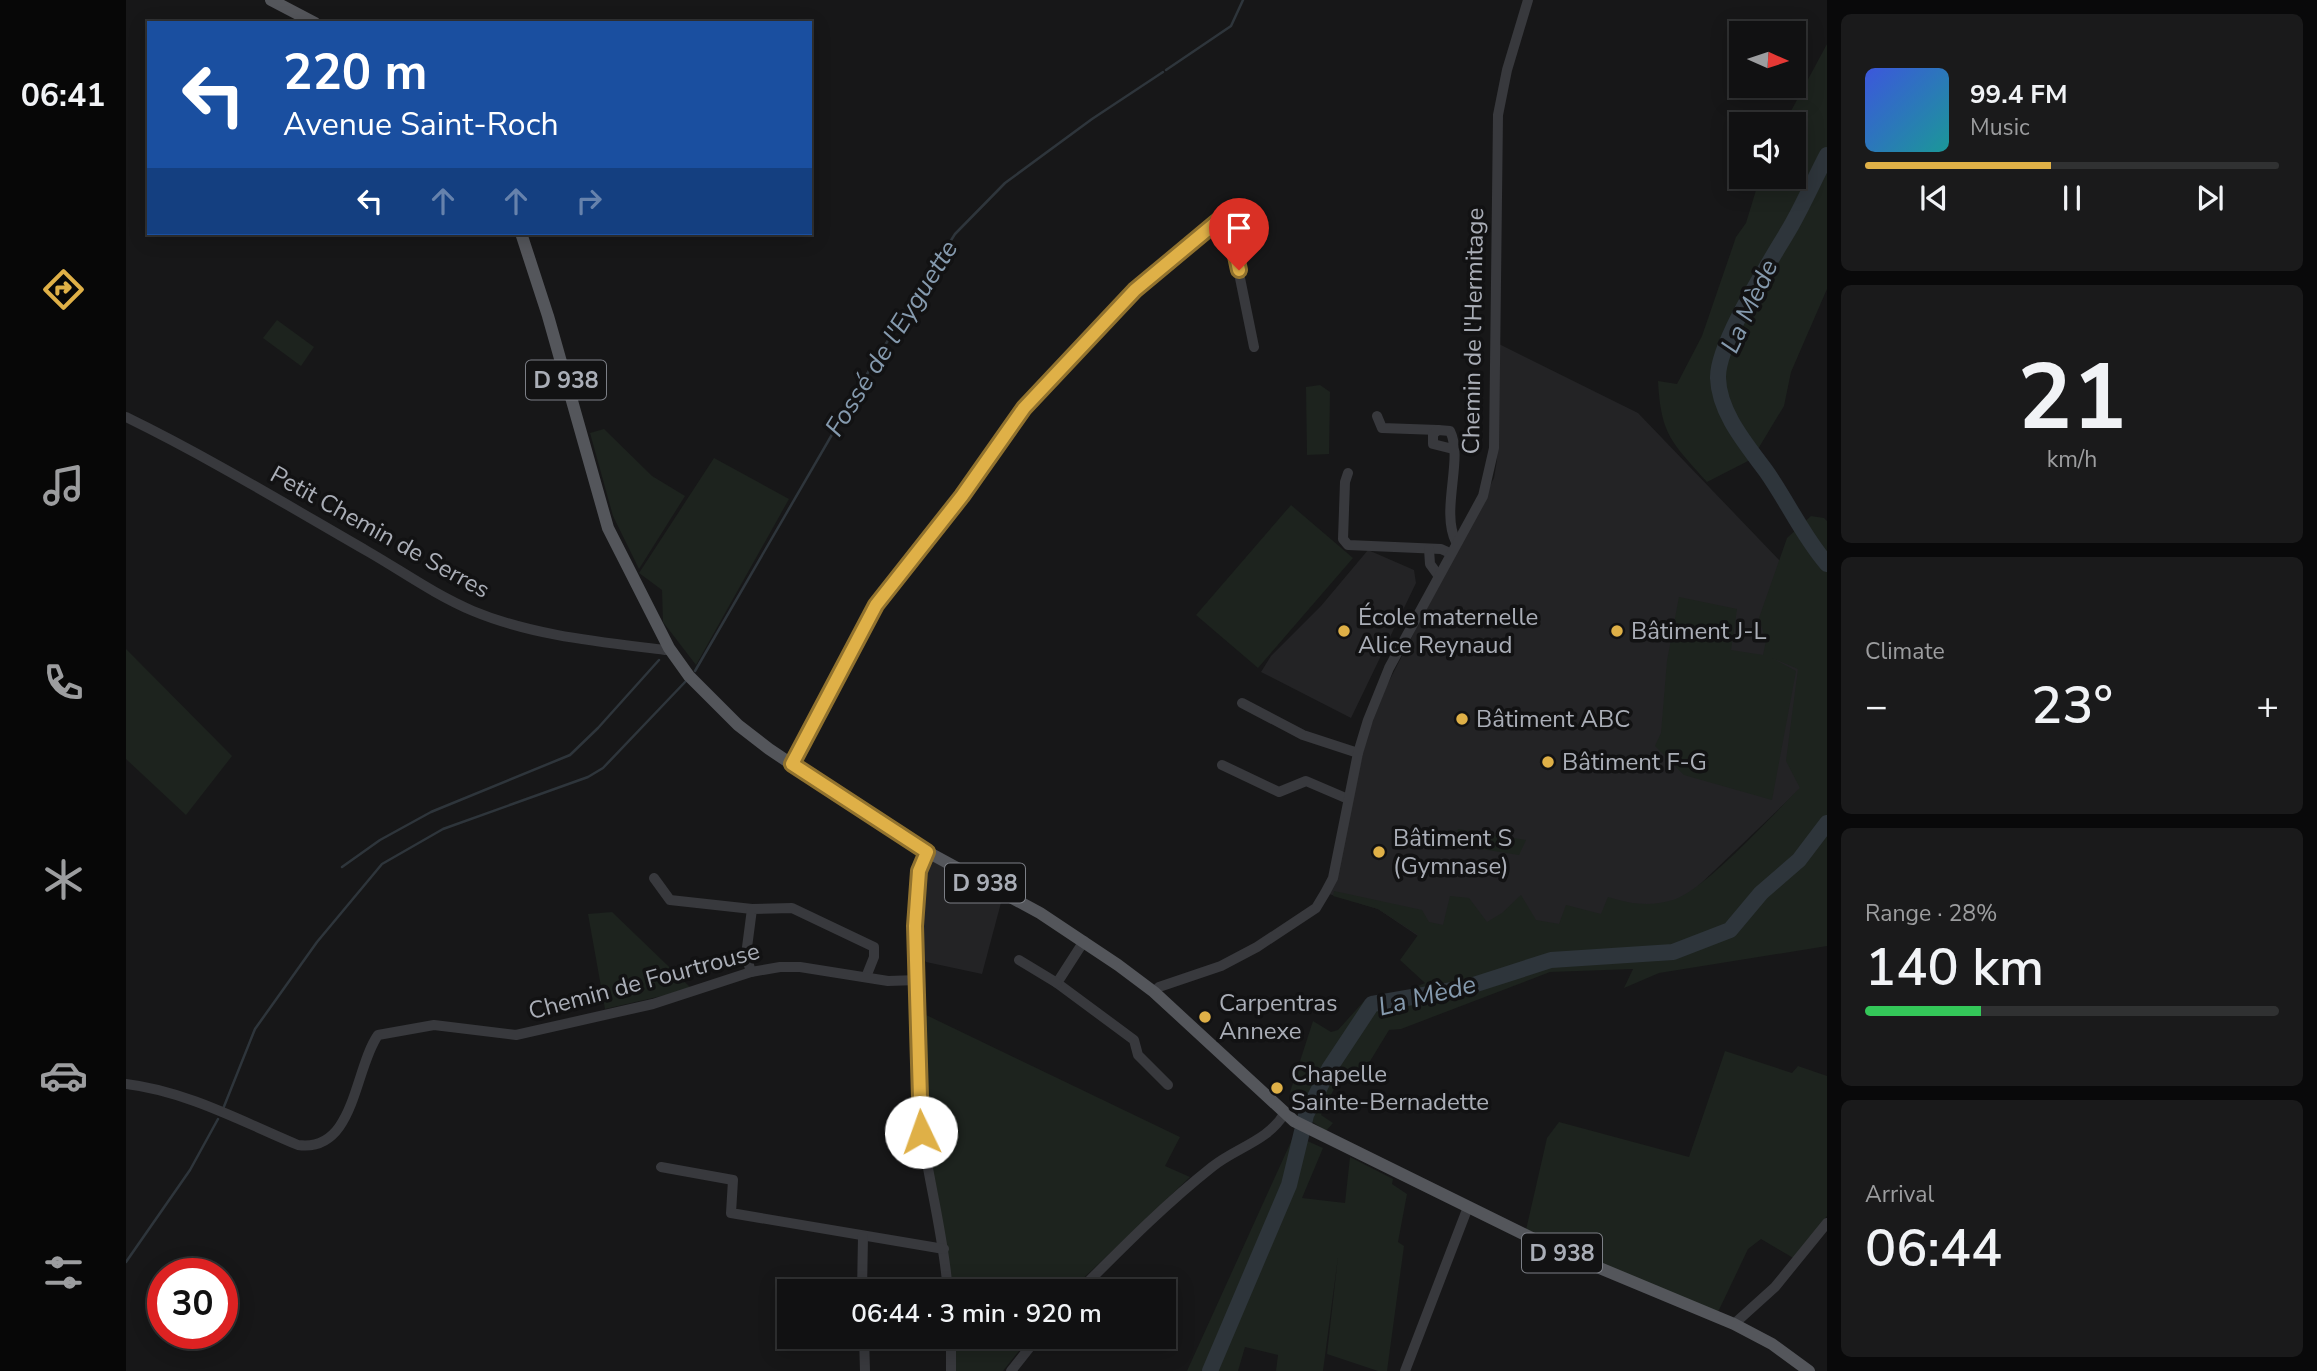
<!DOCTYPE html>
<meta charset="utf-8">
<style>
:root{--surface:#111112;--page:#1a1a1b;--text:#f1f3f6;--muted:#9c9d9f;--line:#303132;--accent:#dfb047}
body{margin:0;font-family:"Nunito Sans",sans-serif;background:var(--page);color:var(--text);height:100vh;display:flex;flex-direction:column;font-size:26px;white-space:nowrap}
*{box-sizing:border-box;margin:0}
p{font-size:23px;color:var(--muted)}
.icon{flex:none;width:38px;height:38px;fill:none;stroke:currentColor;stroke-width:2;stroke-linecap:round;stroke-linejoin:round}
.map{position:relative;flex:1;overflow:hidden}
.drawer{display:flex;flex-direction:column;gap:14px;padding:14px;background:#09090a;width:490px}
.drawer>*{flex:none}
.banner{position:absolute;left:21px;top:21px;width:665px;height:214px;border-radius:0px;box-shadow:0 4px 18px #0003,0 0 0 2px var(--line);background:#1a4fa0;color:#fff;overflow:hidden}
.needle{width:46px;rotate:93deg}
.tools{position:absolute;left:1603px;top:21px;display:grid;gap:14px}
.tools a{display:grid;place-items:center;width:77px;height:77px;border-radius:0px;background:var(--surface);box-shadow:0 4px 18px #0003,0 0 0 2px var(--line);font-size:35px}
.speed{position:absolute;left:21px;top:1258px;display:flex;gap:14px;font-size:35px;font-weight:700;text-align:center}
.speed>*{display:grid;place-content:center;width:91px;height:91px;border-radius:50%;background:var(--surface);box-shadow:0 4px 18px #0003,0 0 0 2px var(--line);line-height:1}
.speed .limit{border:10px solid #d22;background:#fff;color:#111}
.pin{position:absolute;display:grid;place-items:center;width:60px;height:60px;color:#fff;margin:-72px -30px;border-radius:50% 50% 50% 0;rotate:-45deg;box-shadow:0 0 7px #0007}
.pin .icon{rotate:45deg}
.me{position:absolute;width:77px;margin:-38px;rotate:357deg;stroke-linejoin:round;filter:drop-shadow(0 0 5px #0008)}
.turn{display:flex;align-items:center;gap:24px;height:147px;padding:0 21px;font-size:32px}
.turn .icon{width:91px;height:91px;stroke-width:2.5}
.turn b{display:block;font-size:49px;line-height:60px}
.lanes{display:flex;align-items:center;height:66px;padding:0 21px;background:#0003;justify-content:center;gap:35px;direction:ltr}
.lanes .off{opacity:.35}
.big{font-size:52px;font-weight:600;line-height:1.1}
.drawer .tile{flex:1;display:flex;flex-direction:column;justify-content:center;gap:10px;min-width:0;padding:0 24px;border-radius:10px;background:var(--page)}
.drawer .dial{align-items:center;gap:0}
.dial b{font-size:91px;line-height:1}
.song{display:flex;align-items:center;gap:21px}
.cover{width:84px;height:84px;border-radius:10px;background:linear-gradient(135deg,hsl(230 70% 55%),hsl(180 70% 35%))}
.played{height:7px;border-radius:4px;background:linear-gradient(90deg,var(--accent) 45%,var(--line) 45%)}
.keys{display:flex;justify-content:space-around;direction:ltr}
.heat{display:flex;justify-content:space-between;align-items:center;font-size:38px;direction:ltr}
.charge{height:10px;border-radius:5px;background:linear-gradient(90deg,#34c759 28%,var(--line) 0)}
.trip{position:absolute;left:651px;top:1279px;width:399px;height:70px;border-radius:0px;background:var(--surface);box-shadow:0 4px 18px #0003,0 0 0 2px var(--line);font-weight:600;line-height:70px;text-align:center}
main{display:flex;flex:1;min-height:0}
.dock{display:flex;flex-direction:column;width:126px;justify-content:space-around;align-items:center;background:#070707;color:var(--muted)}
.dock .icon{width:49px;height:49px}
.dock .current{color:var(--accent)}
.dock b{font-size:32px;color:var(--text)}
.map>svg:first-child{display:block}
.built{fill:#232325}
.green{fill:#1d231e}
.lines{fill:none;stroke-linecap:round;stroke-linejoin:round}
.stream{stroke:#2e353b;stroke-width:2.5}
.river{stroke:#2e353b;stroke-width:16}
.minor{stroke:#38393d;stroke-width:10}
.major{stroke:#54565b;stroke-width:12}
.route-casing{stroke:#91722e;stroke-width:18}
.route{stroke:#dfb047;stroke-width:12}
.poi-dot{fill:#dfb047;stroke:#121213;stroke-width:2.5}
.labels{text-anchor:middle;stroke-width:7;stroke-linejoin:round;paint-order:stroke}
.shield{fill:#121213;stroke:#7c7f86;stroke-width:2}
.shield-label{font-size:23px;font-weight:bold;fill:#aaaeb7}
.street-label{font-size:24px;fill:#aaaeb7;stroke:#121213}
.poi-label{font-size:24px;fill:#aaaeb7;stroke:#121213;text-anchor:start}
.water-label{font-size:26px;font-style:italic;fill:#859aae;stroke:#121213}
</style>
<main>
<nav class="dock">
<b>06:41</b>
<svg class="icon current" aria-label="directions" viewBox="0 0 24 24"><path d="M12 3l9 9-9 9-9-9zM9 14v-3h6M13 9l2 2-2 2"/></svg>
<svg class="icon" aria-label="music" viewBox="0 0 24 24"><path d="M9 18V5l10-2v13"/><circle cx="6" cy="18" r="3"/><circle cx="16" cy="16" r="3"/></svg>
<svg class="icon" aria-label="phone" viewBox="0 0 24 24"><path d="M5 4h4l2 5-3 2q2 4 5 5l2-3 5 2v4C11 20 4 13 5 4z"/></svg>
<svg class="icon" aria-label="climate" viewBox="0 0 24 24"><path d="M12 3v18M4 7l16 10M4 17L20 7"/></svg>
<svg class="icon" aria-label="car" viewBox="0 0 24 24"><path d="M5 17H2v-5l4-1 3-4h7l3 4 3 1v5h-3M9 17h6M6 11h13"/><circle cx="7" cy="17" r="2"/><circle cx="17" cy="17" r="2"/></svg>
<svg class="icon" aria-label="filters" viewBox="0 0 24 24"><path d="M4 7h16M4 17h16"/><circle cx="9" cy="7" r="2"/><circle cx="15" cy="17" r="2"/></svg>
</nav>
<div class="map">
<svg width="1701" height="1371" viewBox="0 0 1701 1371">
<rect width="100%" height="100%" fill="#171718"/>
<g class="built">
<polygon points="1373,344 1512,413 1681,589 1700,764 1524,932 1292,936 1252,909 1203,894 1241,736 1261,685 1368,478 1371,460"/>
<polygon points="1242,550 1288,570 1290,583 1225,718 1135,672 1145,656 1195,606"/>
<polygon points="803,859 876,899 856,974 800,962 794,952 797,873"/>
</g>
<g class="green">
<path d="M1701,44V148L1662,224L1607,321L1587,376L1591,396L1605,429L1624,460L1581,482C1546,442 1535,436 1532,381L1551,384L1576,336L1610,237L1620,223L1634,177H1668V124H1658Z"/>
<polygon points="1701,164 1701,289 1665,372 1658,406 1629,454 1609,422 1595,377 1613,322 1672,222"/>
<polygon points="151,320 188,347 175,366 137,338"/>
<polygon points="1194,385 1204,392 1203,454 1181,455 1180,387"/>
<polygon points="478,429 526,476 559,496 513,569 487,516 464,433"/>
<polygon points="588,458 663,499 570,665 537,622 536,590 513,573"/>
<polygon points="1165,505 1227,558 1132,668 1070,615"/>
<path d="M1685,516L1698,518L1701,521V946L1533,973L1498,988L1507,969L1424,972L1275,1029L1263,1030L1235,1076L1214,1077L1195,1115L1207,1123L1200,1131L1167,1109L1164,1092L1187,1021L1205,1032L1212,1030L1239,1000L1273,994L1299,983L1274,960L1292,935L1252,909L1207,896L1208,891L1296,910L1303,922L1317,925L1324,896L1343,898L1361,922L1376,913L1395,895L1410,920L1433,924L1440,905L1475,914L1482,897C1504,904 1524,907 1547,900C1580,889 1646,815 1674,788L1660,761L1672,669L1646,658L1670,671L1646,800L1558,775L1529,746L1535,733L1541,661L1553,597L1611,609L1605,650L1637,655L1640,641L1633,618L1661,538Z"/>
<polygon points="0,649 106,756 60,815 0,759"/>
<polygon points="1332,829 1400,840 1393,855 1330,845"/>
<polygon points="486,912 566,989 479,1009 462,914"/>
<polygon points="796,1013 1054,1137 1039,1166 1064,1177 944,1291 824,1291 798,1132"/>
<polygon points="1599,1051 1666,1073 1672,1066 1701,1076 1701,1216 1669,1259 1635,1239 1622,1249 1592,1312 1442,1252 1400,1230 1421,1138 1433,1122 1563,1157"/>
<polygon points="1168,1135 1197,1148 1176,1198 1219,1203 1224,1157 1267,1179 1266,1184 1281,1194 1272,1242 1278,1246 1261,1371 1252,1371 1201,1354 1212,1257 1197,1371 1150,1371 1152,1355 1119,1347 1112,1371 1061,1371"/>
<polygon points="828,1337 904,1337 877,1371 827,1371"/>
</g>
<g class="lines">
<g class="stream">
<polyline points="1040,70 1105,26 1117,0"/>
<polyline points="569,671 744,369 829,234 879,183 966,119 1037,72"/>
<polyline points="216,867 254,840 305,812 444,755 472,728 533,660"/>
<polyline points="97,1109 129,1029 191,942 256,864 317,829 462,777 477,768 560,681"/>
<polyline points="0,1262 64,1170 92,1119"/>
</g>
<g class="river">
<path d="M1701,155C1689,178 1678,203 1665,226C1646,259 1591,343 1592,378C1593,413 1621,445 1640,471C1662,502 1676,535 1701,564"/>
<polyline points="1084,1371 1163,1185 1180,1115 1203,1069 1246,1004 1338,988 1425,960 1547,952 1604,930 1635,893 1673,860 1701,823"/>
</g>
<g class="minor">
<polyline points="1251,416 1256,428 1312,430"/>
<path d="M0,417C82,457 161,505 241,551C276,571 309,595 347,611C407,636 475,642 539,650L543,648"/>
<path d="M1327,449L1307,444V434L1312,430L1324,431C1338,459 1314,510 1330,542"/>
<polyline points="1222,473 1219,482 1217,539 1222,545 1315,549 1324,553"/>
<polyline points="1303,549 1304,564 1312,575"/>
<polyline points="1116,703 1177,735 1232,753"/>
<polyline points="665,764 750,605 836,496 898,408 1009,290 1099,215 1102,219 1128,347"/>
<polyline points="1096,765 1153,792 1180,781 1222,799"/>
<path d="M801,852C781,891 790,946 792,989C795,1037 789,1086 796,1133C804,1187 818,1238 822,1292"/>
<polyline points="528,878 544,900 626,909"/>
<polyline points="958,941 931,983 1008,1040 1012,1055 1042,1085"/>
<polyline points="893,960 931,983"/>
<polyline points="625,972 620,955 626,909 666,908 748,947 748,957 740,977"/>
<polyline points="1028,992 1033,987 1095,966 1131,947 1190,908 1199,893 1207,878 1232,753 1242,720 1263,668 1357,496 1368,448 1372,115 1381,70 1402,0"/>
<path d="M0,1084C60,1091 117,1122 172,1145C229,1153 228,1069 252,1035L308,1025L390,1035L527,1004L625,972L654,967H674L762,981L792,980"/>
<polyline points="535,1167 607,1180 605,1213 818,1249"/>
<polyline points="736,1292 737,1236"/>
<path d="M952,1292C995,1249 1038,1205 1086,1167C1109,1148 1142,1141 1158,1114"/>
<polyline points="1608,1324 1649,1287 1701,1223"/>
<polyline points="738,1337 739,1371"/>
<polyline points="825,1371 825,1337"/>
<polyline points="885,1371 912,1337"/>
<polyline points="1279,1371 1342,1207"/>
</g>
<g class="major">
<polyline points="145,0 189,23"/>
<polyline points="395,233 422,316 482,528 543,648 563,676 612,725 643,749 774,837 914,913 992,965 1028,992 1168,1121 1428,1249 1608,1324 1646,1344 1683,1371"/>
</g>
</g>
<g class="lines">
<g class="route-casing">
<polyline id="route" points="795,1132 789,926 793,871 801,852 666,764 750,605 836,496 898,408 1009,290 1099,215 1102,219 1113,270"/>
</g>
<use href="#route" class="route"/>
</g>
<g class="poi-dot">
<circle cx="1218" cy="631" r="7"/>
<circle cx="1491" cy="631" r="7"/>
<circle cx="1336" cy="719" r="7"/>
<circle cx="1422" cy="762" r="7"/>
<circle cx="1253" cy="852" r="7"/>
<circle cx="1079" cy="1017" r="7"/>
<circle cx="1151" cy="1088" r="7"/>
</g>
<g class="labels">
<g class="shield">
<rect x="400" y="360.5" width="80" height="39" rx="5"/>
<rect x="819" y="863.5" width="80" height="39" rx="5"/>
<rect x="1396" y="1233.5" width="80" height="39" rx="5"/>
</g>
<g class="shield-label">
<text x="440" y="388">D 938</text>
<text x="859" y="891">D 938</text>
<text x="1436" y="1261">D 938</text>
</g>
<g class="street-label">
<text transform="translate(1347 331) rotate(-89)" y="8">Chemin de l'Hermitage</text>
<text transform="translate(254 532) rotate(29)" y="8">Petit Chemin de Serres</text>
<text transform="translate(518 981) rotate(-15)" y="8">Chemin de Fourtrouse</text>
</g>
<g class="poi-label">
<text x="1232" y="625">École maternelle<tspan x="1232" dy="28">Alice Reynaud</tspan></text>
<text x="1505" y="639">Bâtiment J-L</text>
<text x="1350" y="727">Bâtiment ABC</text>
<text x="1436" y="770">Bâtiment F-G</text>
<text x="1267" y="846">Bâtiment S<tspan x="1267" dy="28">(Gymnase)</tspan></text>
<text x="1093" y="1011">Carpentras<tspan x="1093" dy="28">Annexe</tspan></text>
<text x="1165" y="1082">Chapelle<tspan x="1165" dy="28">Sainte-Bernadette</tspan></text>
</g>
<g class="water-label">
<text transform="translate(1623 306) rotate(-65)" y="9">La Mède</text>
<text transform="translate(765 338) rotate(-58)" y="9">Fossé de l'Eyguette</text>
<text transform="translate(1301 995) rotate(-14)" y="9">La Mède</text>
</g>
</g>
</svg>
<div class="tools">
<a><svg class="needle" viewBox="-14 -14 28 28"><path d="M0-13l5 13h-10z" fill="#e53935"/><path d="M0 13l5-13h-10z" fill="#9c9d9f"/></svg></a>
<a><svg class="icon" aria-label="sound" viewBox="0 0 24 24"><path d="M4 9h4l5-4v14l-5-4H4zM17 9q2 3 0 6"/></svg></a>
</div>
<div class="speed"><div class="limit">30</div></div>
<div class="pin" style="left:1113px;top:270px;background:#d93025"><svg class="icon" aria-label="arrive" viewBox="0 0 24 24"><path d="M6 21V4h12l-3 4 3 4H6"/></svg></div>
<svg class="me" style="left:795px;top:1132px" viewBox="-20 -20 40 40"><circle r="19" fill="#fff"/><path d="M0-13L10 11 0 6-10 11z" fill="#dfb047"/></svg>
<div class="trip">06:44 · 3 min · 920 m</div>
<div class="banner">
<div class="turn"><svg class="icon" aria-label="left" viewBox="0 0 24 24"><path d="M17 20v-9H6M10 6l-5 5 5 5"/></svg><div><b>220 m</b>Avenue Saint-Roch</div></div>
<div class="lanes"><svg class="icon" aria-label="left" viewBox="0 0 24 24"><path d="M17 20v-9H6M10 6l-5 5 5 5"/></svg><svg class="icon off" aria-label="ahead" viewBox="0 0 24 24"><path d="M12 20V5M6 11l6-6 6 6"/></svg><svg class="icon off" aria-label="ahead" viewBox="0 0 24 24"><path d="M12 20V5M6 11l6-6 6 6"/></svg><svg class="icon off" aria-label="right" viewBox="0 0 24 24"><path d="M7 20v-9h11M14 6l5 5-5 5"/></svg></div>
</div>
</div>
<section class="drawer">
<div class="tile">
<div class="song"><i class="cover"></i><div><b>99.4 FM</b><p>Music</p></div></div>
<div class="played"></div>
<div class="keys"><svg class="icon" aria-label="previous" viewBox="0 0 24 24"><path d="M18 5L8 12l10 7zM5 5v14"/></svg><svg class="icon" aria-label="pause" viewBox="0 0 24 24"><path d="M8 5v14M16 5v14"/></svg><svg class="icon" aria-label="next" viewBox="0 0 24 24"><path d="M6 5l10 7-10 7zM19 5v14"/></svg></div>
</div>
<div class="tile dial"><b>21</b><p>km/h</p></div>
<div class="tile"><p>Climate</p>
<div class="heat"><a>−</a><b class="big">23°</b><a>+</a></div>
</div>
<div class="tile"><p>Range · 28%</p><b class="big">140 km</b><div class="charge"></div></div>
<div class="tile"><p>Arrival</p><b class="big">06:44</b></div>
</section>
</main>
